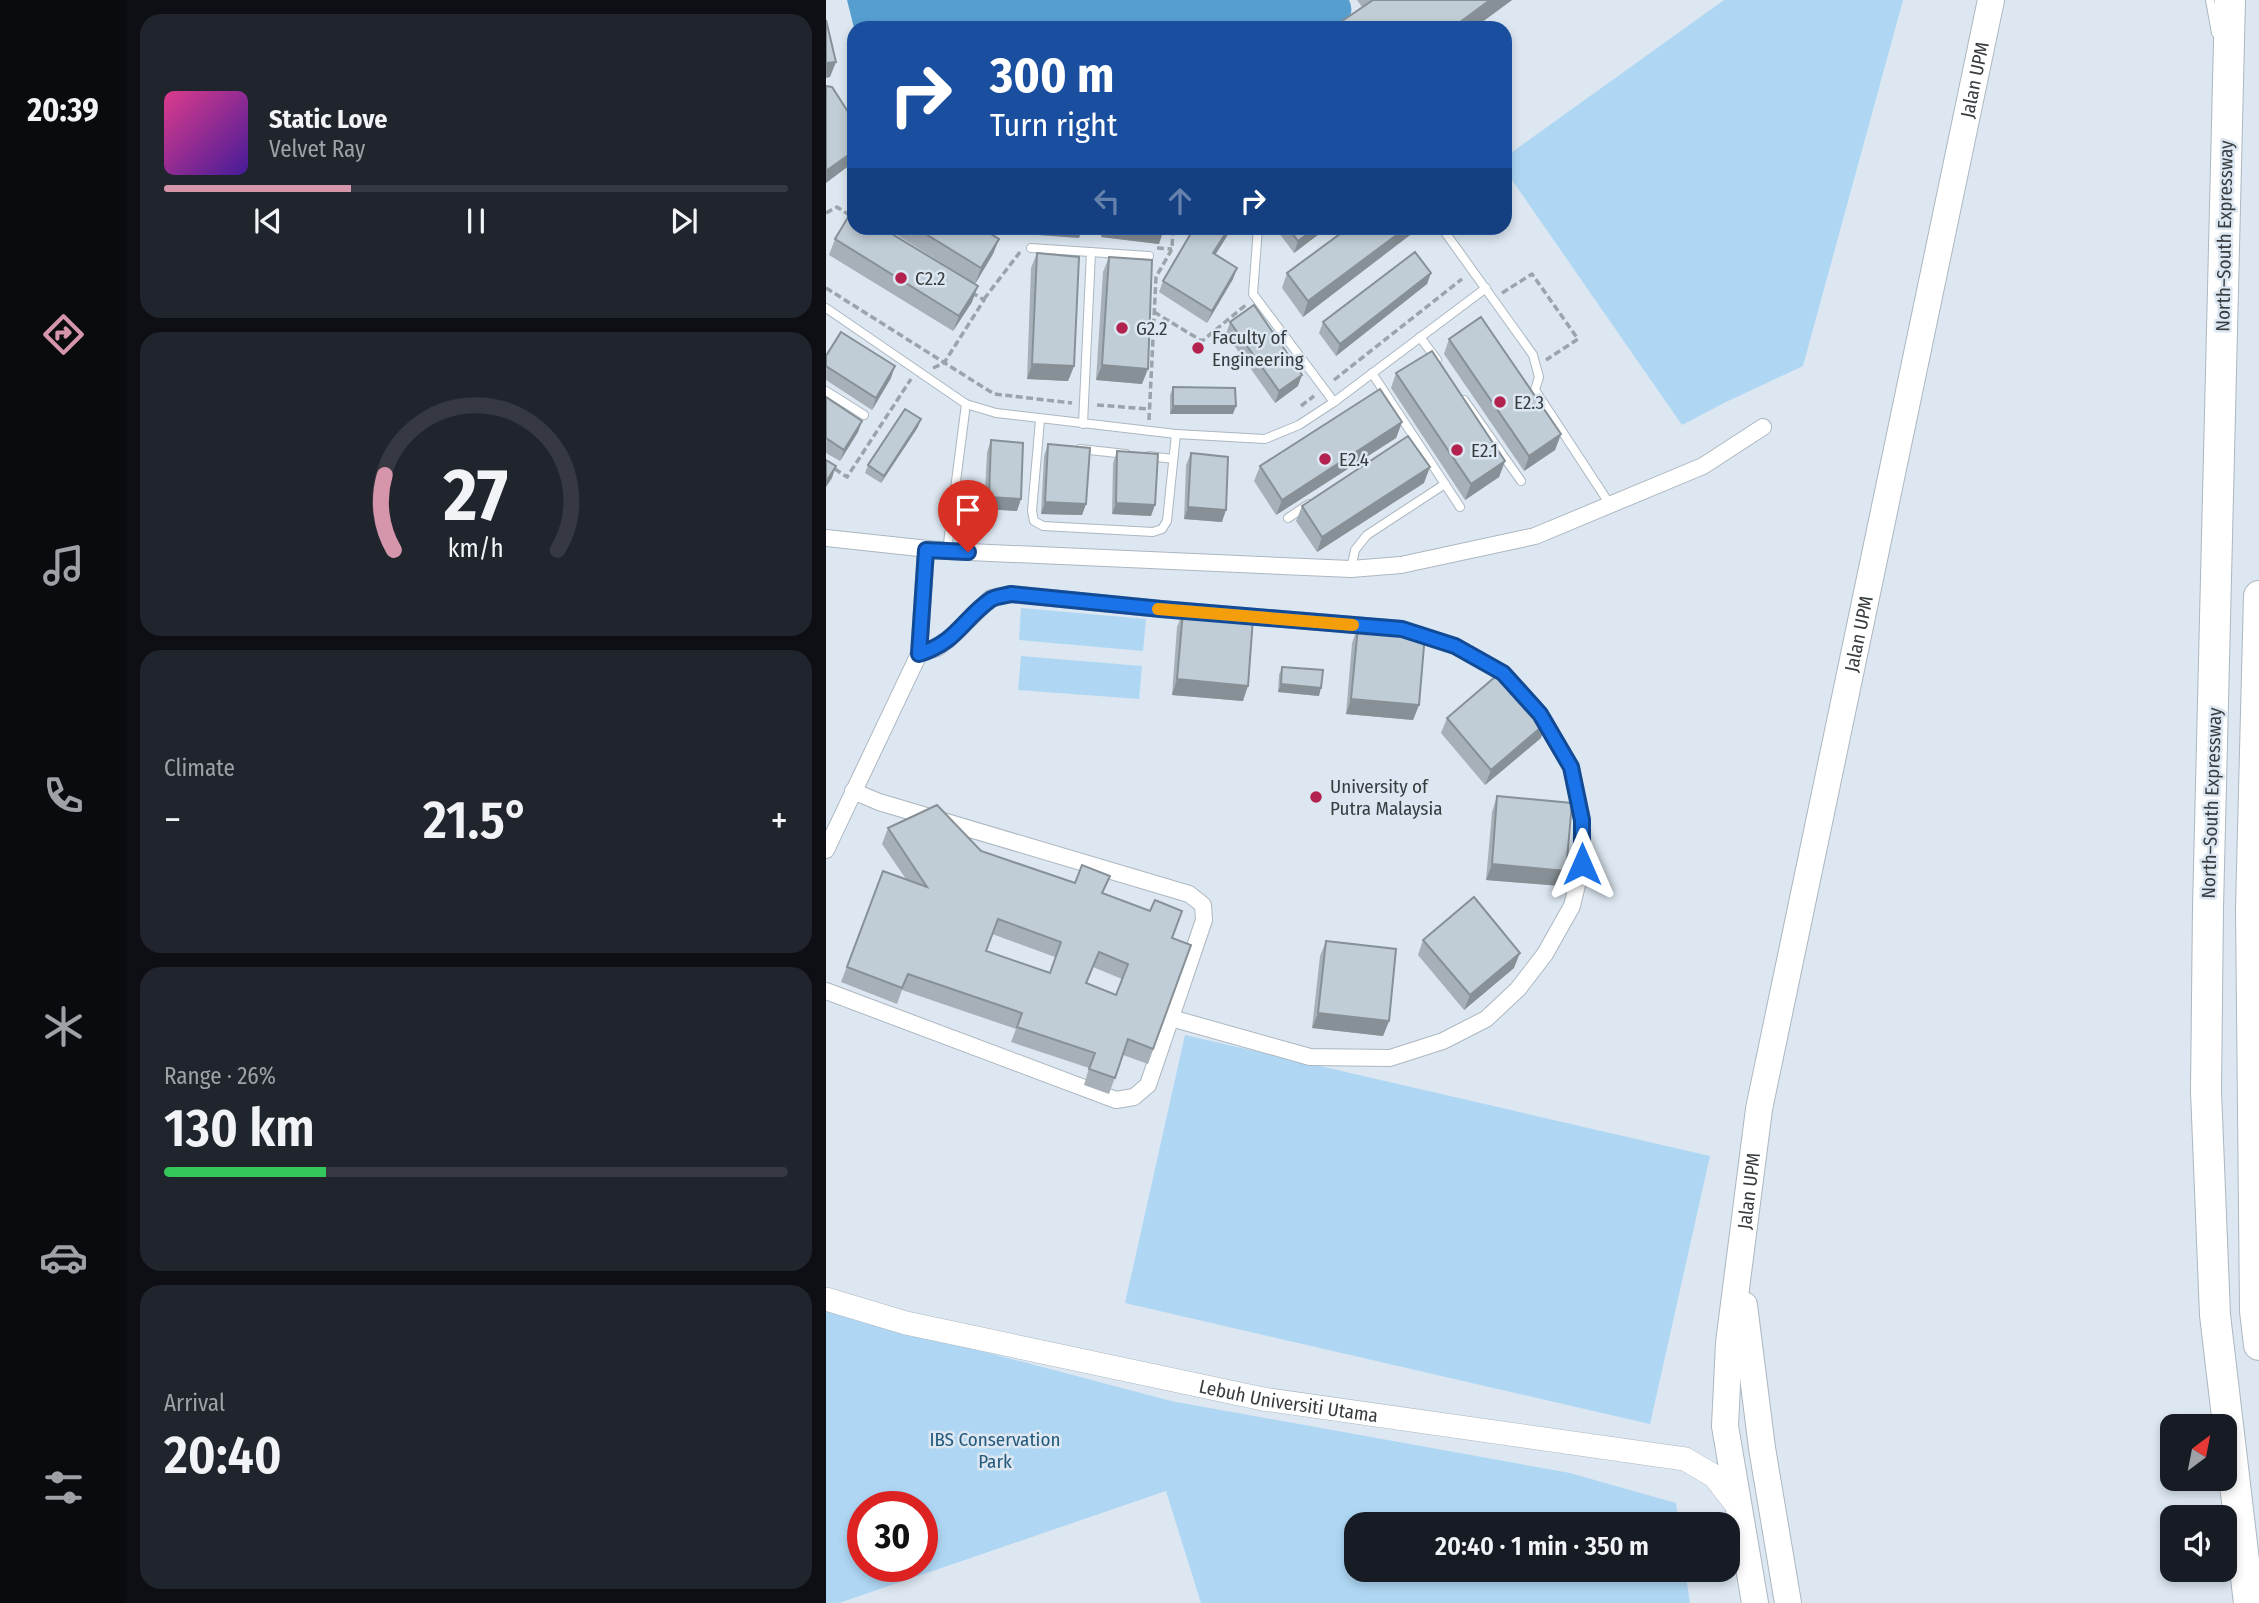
<!DOCTYPE html>
<meta charset="utf-8">
<style>
:root{--surface:#171b24;--page:#20242c;--text:#f1f3f6;--muted:#9ea1a6;--line:#363941;--accent:#d595aa}
body{margin:0;font-family:"Fira Sans Condensed",sans-serif;background:var(--page);color:var(--text);height:100vh;display:flex;flex-direction:column;font-size:26px;white-space:nowrap}
*{box-sizing:border-box;margin:0}
p{font-size:23px;color:var(--muted)}
.icon{flex:none;width:38px;height:38px;fill:none;stroke:currentColor;stroke-width:2;stroke-linecap:round;stroke-linejoin:round}
.map{position:relative;flex:1;overflow:hidden}
.panel{display:flex;flex-direction:column;gap:14px;padding:14px;background:#0d0f14;width:700px}
.panel>*{flex:none}
.guide{position:absolute;left:21px;top:21px;width:665px;height:214px;border-radius:21px;box-shadow:0 4px 10px #0003;background:#1a4fa0;color:#fff;overflow:hidden}
.needle{width:46px;rotate:32deg}
.fabs{position:absolute;left:1334px;top:1414px;display:grid;gap:14px}
.fabs a{display:grid;place-items:center;width:77px;height:77px;border-radius:14px;background:var(--surface);box-shadow:0 4px 10px #0003;font-size:35px}
.speed{position:absolute;left:21px;top:1491px;display:flex;gap:14px;font-size:35px;font-weight:700;text-align:center}
.speed>*{display:grid;place-content:center;width:91px;height:91px;border-radius:50%;background:var(--surface);box-shadow:0 4px 10px #0003;line-height:1}
.speed .limit{border:10px solid #d22;background:#fff;color:#111}
.pin{position:absolute;display:grid;place-items:center;width:60px;height:60px;color:#fff;margin:-72px -30px;border-radius:50% 50% 50% 0;rotate:-45deg;box-shadow:0 0 7px #0007}
.pin .icon{rotate:45deg}
.me{position:absolute;width:77px;margin:-38px;rotate:0deg;stroke-linejoin:round;filter:drop-shadow(0 0 5px #0008)}
.turn{display:flex;align-items:center;gap:24px;height:147px;padding:0 28px;font-size:32px}
.turn .icon{width:91px;height:91px;stroke-width:2.5}
.turn b{display:block;font-size:49px;line-height:60px}
.lanes{display:flex;align-items:center;height:66px;padding:0 28px;background:#0003;justify-content:center;gap:35px;direction:ltr}
.lanes .off{opacity:.35}
.big{font-size:52px;font-weight:600;line-height:1.1}
.panel .tile{flex:1;display:flex;flex-direction:column;justify-content:center;gap:10px;min-width:0;padding:0 24px;border-radius:21px;background:var(--page)}
.panel .dial{align-items:center;gap:0}
.dial svg{height:182px;overflow:visible;fill:none;stroke:var(--line);stroke-width:7;stroke-linecap:round;text-anchor:middle}
.dial text{fill:var(--text);stroke:none}
.song{display:flex;align-items:center;gap:21px}
.cover{width:84px;height:84px;border-radius:10px;background:linear-gradient(135deg,hsl(330 70% 55%),hsl(260 70% 35%))}
.played{height:7px;border-radius:4px;background:linear-gradient(90deg,var(--accent) 30%,var(--line) 30%)}
.keys{display:flex;justify-content:space-around;direction:ltr}
.heat{display:flex;justify-content:space-between;align-items:center;font-size:38px;direction:ltr}
.charge{height:10px;border-radius:5px;background:linear-gradient(90deg,#34c759 26%,var(--line) 0)}
.trip{position:absolute;left:518px;top:1512px;width:396px;height:70px;border-radius:21px;background:var(--surface);box-shadow:0 4px 10px #0003;font-weight:600;line-height:70px;text-align:center}
main{display:flex;flex:1;min-height:0}
.menu{display:flex;flex-direction:column;width:126px;justify-content:space-around;align-items:center;background:#090b0e;color:var(--muted)}
.menu .icon{width:49px;height:49px}
.menu .selected{color:var(--accent)}
.menu b{font-size:32px;color:var(--text)}
.map>svg:first-child{display:block}
.green{fill:#afd7f4;fill-rule:evenodd}
.water{fill:#559ecf}
.lines{fill:none;stroke-linecap:round;stroke-linejoin:round}
.service-casing{stroke:#acb7c0;stroke-width:10}
.minor-casing{stroke:#acb7c0;stroke-width:18}
.secondary-casing{stroke:#acb7c0;stroke-width:24}
.primary-casing{stroke:#acb7c0;stroke-width:28}
.motorway-casing{stroke:#acb7c0;stroke-width:32}
.path{stroke:#9ba4ab;stroke-width:3.5;stroke-dasharray:7 3.5;stroke-linecap:butt}
.service{stroke:#fff;stroke-width:8}
.minor{stroke:#fff;stroke-width:16}
.secondary{stroke:#fff;stroke-width:23}
.primary{stroke:#fff;stroke-width:26}
.motorway{stroke:#fff;stroke-width:30}
.wall{fill:#a6b0b8;fill-rule:evenodd}
.shaded-wall{fill:#879096}
.building{fill:#c1cdd6;stroke:#879096;stroke-width:2;fill-rule:evenodd}
.route-casing{stroke:#114b97;stroke-width:18}
.route{stroke:#1a73e8;stroke-width:12}
.slow{stroke:#f59e0b;stroke-width:12}
.poi-dot{fill:#b3224e;stroke:#dce7f1;stroke-width:2.5}
.labels{text-anchor:middle;stroke-width:5;stroke-linejoin:round;paint-order:stroke}
.street-label{font-size:19px;fill:#373c3f;stroke:#dce7f1}
.poi-label{font-size:19px;fill:#373c3f;stroke:#dce7f1;text-anchor:start}
.park-label{font-size:19px;fill:#255a7d;stroke:#dce7f1}
</style>
<main>
<nav class="menu">
<b>20:39</b>
<svg class="icon selected" aria-label="directions" viewBox="0 0 24 24"><path d="M12 3l9 9-9 9-9-9zM9 14v-3h6M13 9l2 2-2 2"/></svg>
<svg class="icon" aria-label="music" viewBox="0 0 24 24"><path d="M9 18V5l10-2v13"/><circle cx="6" cy="18" r="3"/><circle cx="16" cy="16" r="3"/></svg>
<svg class="icon" aria-label="phone" viewBox="0 0 24 24"><path d="M5 4h4l2 5-3 2q2 4 5 5l2-3 5 2v4C11 20 4 13 5 4z"/></svg>
<svg class="icon" aria-label="climate" viewBox="0 0 24 24"><path d="M12 3v18M4 7l16 10M4 17L20 7"/></svg>
<svg class="icon" aria-label="car" viewBox="0 0 24 24"><path d="M5 17H2v-5l4-1 3-4h7l3 4 3 1v5h-3M9 17h6M6 11h13"/><circle cx="7" cy="17" r="2"/><circle cx="17" cy="17" r="2"/></svg>
<svg class="icon" aria-label="filters" viewBox="0 0 24 24"><path d="M4 7h16M4 17h16"/><circle cx="9" cy="7" r="2"/><circle cx="15" cy="17" r="2"/></svg>
</nav>
<section class="panel">
<div class="tile">
<div class="song"><i class="cover"></i><div><b>Static Love</b><p>Velvet Ray</p></div></div>
<div class="played"></div>
<div class="keys"><svg class="icon" aria-label="previous" viewBox="0 0 24 24"><path d="M18 5L8 12l10 7zM5 5v14"/></svg><svg class="icon" aria-label="pause" viewBox="0 0 24 24"><path d="M8 5v14M16 5v14"/></svg><svg class="icon" aria-label="next" viewBox="0 0 24 24"><path d="M6 5l10 7-10 7zM19 5v14"/></svg></div>
</div>
<div class="tile dial"><svg viewBox="0 0 100 80">
<path d="M14 69A42 42 0 1 1 86 69"/>
<path d="M14 69A42 42 0 0 1 10 36" stroke="#d595aa"/>
<text x="50" y="56" font-size="32" font-weight="700">27</text>
<text x="50" y="72" font-size="11">km/h</text>
</svg></div>
<div class="tile"><p>Climate</p>
<div class="heat"><a>−</a><b class="big">21.5°</b><a>+</a></div>
</div>
<div class="tile"><p>Range · 26%</p><b class="big">130 km</b><div class="charge"></div></div>
<div class="tile"><p>Arrival</p><b class="big">20:40</b></div>
</section>
<div class="map">
<svg width="1433" height="1603" viewBox="0 0 1433 1603">
<rect width="100%" height="100%" fill="#dce7f1"/>
<g class="green">
<polygon points="898,0 1077,0 977,366 900,402 856,425 679,170 679,157"/>
<polygon points="195,608 320,619 317,651 193,640"/>
<polygon points="195,656 316,666 313,699 192,690"/>
<polygon points="359,1035 884,1156 824,1424 299,1303"/>
<path d="M0,1310L345,1401L744,1473L850,1503L853,1524H530V1570H859L864,1603H375L340,1491L13,1603H0ZM37,1507H96V1566H37Z"/>
</g>
<path class="water" d="M21,0H523C529,14 523,20 512,28H28Z"/>
<g class="lines">
<g class="service-casing">
<g id="service">
<polyline points="1384,0 1390,33"/>
<polyline points="432,228 427,294 508,402"/>
<polyline points="616,228 707,355 713,377 709,390 785,506"/>
<polyline points="205,248 323,256"/>
<polyline points="0,308 140,404 170,413 350,434 439,439 473,425 508,402 660,288"/>
<polyline points="594,337 611,360"/>
<polyline points="546,373 634,507"/>
<polyline points="0,391 38,415"/>
<polyline points="638,400 695,481"/>
<polyline points="214,420 206,511 208,521 217,526 327,532 336,529 341,521 350,434"/>
<polyline points="257,424 265,252"/>
<polyline points="254,449 300,454"/>
<polyline points="323,456 347,459"/>
<polyline points="462,518 483,504"/>
<polyline points="121,551 140,404"/>
<polyline points="525,569 529,550 541,535 619,484"/>
</g>
</g>
<g class="minor-casing">
<g id="minor">
<polyline points="0,538 121,551 525,569 575,565 709,536 877,466 937,427"/>
<polyline points="93,654 111,648 123,639 165,598 185,594 335,609 576,629 629,646 677,673 714,714 745,767 756,820 756,864 746,906 719,954 692,989 660,1019 617,1041 564,1058 484,1057 345,1018"/>
<polyline points="0,850 93,654 100,550"/>
<polyline points="0,991 290,1100 308,1097 322,1085 378,920 377,905 363,894 53,802 27,791"/>
</g>
</g>
<g class="secondary-casing">
<g id="secondary">
<path id="s1" d="M0,1299L80,1323L437,1399L859,1459L888,1476L912,1507"/>
</g>
</g>
<g class="primary-casing">
<g id="primary">
<polyline points="918,1305 936,1448 962,1603"/>
<path id="s2" d="M929,1603L899,1426L903,1343L933,1109L1165,0"/>
</g>
</g>
<g class="motorway-casing">
<g id="motorway">
<polyline points="1404,0 1382,908 1380,1091 1389,1315 1423,1603"/>
<polyline points="1433,596 1425,908 1429,1311 1433,1345"/>
</g>
</g>
<g class="path">
<polyline points="0,213 11,207 28,218"/>
<polyline points="331,248 346,249"/>
<polyline points="0,288 168,394 246,403"/>
<polyline points="676,293 706,274 752,339 720,360"/>
<polyline points="158,299 194,252"/>
<polyline points="328,312 376,341 421,304"/>
<polyline points="107,368 118,363 158,300 145,292"/>
<polyline points="508,380 636,279"/>
<polyline points="271,405 323,409"/>
<polyline points="475,406 488,396"/>
<polyline points="323,420 330,277 346,249 347,228"/>
<polyline points="0,463 21,477 85,379"/>
</g>
<use href="#service" class="service"/>
<use href="#minor" class="minor"/>
<use href="#secondary" class="secondary"/>
<use href="#primary" class="primary"/>
<use href="#motorway" class="motorway"/>
</g>
<g class="wall">
<polygon points="531,0 686,0 648,28 506,28 536,7"/>
<polygon points="60,228 155,228 173,239 167,254 149,284"/>
<polygon points="275,228 337,228 333,244 275,237"/>
<polygon points="406,228 389,255 407,279 381,323 333,292 337,281"/>
<polygon points="450,228 501,228 468,253 450,229"/>
<polygon points="522,228 587,228 584,235 477,317 456,288 461,273"/>
<polygon points="9,239 146,302 127,331 3,255"/>
<polygon points="211,253 248,366 242,381 201,379 205,268"/>
<polygon points="283,257 316,384 270,380 277,272"/>
<polygon points="605,273 601,284 510,356 493,333 497,322"/>
<polygon points="404,322 472,386 449,403 400,334"/>
<polygon points="623,339 735,434 729,450 698,471 618,354"/>
<polygon points="0,356 65,378 46,410 0,380"/>
<polygon points="570,373 679,461 673,477 639,500 565,388"/>
<polygon points="347,387 407,414 344,414 344,395"/>
<polygon points="0,397 36,421 32,432 14,461 0,453"/>
<polygon points="576,422 570,438 450,515 428,481 434,466"/>
<polygon points="92,427 55,483 39,473 42,465"/>
<polygon points="165,440 191,511 158,509 161,452"/>
<polygon points="222,444 260,504 256,515 215,514 218,456"/>
<polygon points="291,451 325,516 286,514 287,463"/>
<polygon points="365,453 396,522 358,519 360,465"/>
<polygon points="598,483 491,552 470,521 476,506"/>
<polygon points="357,612 417,701 346,695 351,627"/>
<polygon points="532,627 593,705 587,720 520,714 526,643"/>
<polygon points="456,667 493,696 452,692 453,675"/>
<polygon points="621,718 715,738 659,785 615,733"/>
<polygon points="671,796 740,871 735,886 660,880 666,812"/>
<path d="M62,828L155,851L277,894L346,938L365,945L322,1064L297,1055L283,1094L258,1085L263,1068L185,1042L190,1029L76,990L71,1004L15,982L57,871L80,879L56,844ZM166,934L229,957L224,973L160,951ZM267,967L296,979L290,995L261,983Z"/>
<polygon points="597,940 688,968 638,1010 592,955"/>
<polygon points="500,941 563,1021 557,1036 486,1028 494,956"/>
</g>
<g class="shaded-wall">
<polygon points="664,0 686,0 648,28 626,28"/>
<polygon points="10,62 4,77 0,78 0,63"/>
<polygon points="28,151 28,162 0,183 0,171"/>
<polygon points="200,228 257,228 253,238 198,234"/>
<polygon points="279,228 295,228 337,232 333,244 275,237"/>
<polygon points="403,228 406,228 383,265 387,253"/>
<polygon points="490,228 501,228 468,253 472,241"/>
<polygon points="580,228 587,228 584,235 477,317 482,301"/>
<polygon points="173,239 167,254 149,284 155,268"/>
<polygon points="411,268 407,279 381,323 386,311"/>
<polygon points="605,273 601,284 510,356 514,344"/>
<polygon points="152,286 146,302 127,331 133,316"/>
<polygon points="206,364 248,366 242,381 201,379"/>
<polygon points="276,365 322,369 316,384 270,380"/>
<polygon points="69,366 65,378 46,410 50,398"/>
<polygon points="476,375 472,386 449,403 453,391"/>
<polygon points="347,406 410,406 407,414 344,414"/>
<polygon points="95,419 92,427 55,483 58,476"/>
<polygon points="36,421 32,432 14,461 18,450"/>
<polygon points="576,422 570,438 450,515 456,500"/>
<polygon points="735,434 729,450 698,471 703,456"/>
<polygon points="679,461 673,477 639,500 645,484"/>
<polygon points="10,466 6,478 0,487 0,482"/>
<polygon points="604,467 598,483 491,552 496,537"/>
<polygon points="163,497 195,499 191,511 158,509"/>
<polygon points="219,502 260,504 256,515 215,514"/>
<polygon points="290,503 329,505 325,516 286,514"/>
<polygon points="362,507 400,510 396,522 358,519"/>
<polygon points="351,679 422,686 417,701 346,695"/>
<polygon points="455,684 495,688 493,696 452,692"/>
<polygon points="525,699 593,705 587,720 520,714"/>
<polygon points="720,723 715,738 659,785 665,770"/>
<polygon points="666,864 740,871 735,886 660,880"/>
<polygon points="694,953 688,968 638,1010 644,995"/>
<polygon points="492,1013 563,1021 557,1036 486,1028"/>
</g>
<g class="building">
<polygon points="547,0 664,0 626,28 506,28"/>
<polygon points="0,20 10,62 0,63"/>
<polygon points="0,86 6,87 28,121 28,151 0,171"/>
<polygon points="27,209 28,210 28,228 56,228 152,286 133,316 9,239"/>
<polygon points="90,228 155,228 173,239 155,268"/>
<polygon points="295,228 337,228 337,232"/>
<polygon points="368,228 403,228 387,253 411,268 386,311 337,281"/>
<polygon points="462,228 490,228 472,241"/>
<polygon points="522,228 580,228 482,301 461,273"/>
<polygon points="589,252 605,273 514,344 497,322"/>
<polygon points="211,253 253,257 248,366 206,364"/>
<polygon points="283,257 326,260 322,369 276,365"/>
<polygon points="428,305 476,375 453,391 404,322"/>
<polygon points="655,317 735,434 703,456 623,339"/>
<polygon points="15,332 69,366 50,398 0,366 0,356"/>
<polygon points="606,351 679,461 645,484 570,373"/>
<polygon points="347,387 409,388 410,406 347,406"/>
<polygon points="554,389 576,422 456,500 434,466"/>
<polygon points="0,397 36,421 18,450 0,438"/>
<polygon points="79,409 95,419 58,476 42,465"/>
<polygon points="582,436 604,467 496,537 476,506"/>
<polygon points="165,440 197,443 195,499 163,497"/>
<polygon points="222,444 264,448 260,504 219,502"/>
<polygon points="291,451 332,454 329,505 290,503"/>
<polygon points="365,453 402,457 400,510 362,507"/>
<polygon points="0,460 10,466 0,482"/>
<polygon points="357,612 427,618 422,686 351,679"/>
<polygon points="532,627 599,634 593,705 525,699"/>
<polygon points="456,667 497,670 495,688 455,684"/>
<polygon points="676,671 720,723 665,770 621,718"/>
<polygon points="671,796 746,803 740,871 666,864"/>
<path d="M111,805L155,851L249,883L256,865L284,876L276,893L324,911L329,900L356,911L346,938L365,945L327,1049L302,1039L289,1078L263,1069L269,1053L191,1027L196,1013L82,974L76,988L21,967L57,871L101,887L62,828ZM172,919L235,942L224,973L160,951ZM273,952L302,964L290,995L260,983Z"/>
<polygon points="648,897 694,953 644,995 597,940"/>
<polygon points="500,941 570,949 563,1021 492,1013"/>
</g>
<g class="lines">
<g class="route-casing">
<path id="route" d="M142,552L100,550L93,654C131,642 135,621 164,600C169,596 178,596 185,594L335,609L576,629L629,646L677,673L714,714L745,767L756,820V864"/>
</g>
<use href="#route" class="route"/>
<polyline class="slow" points="332,609 527,625"/>
</g>
<g class="poi-dot">
<circle cx="75" cy="278" r="7"/>
<circle cx="296" cy="328" r="7"/>
<circle cx="372" cy="348" r="7"/>
<circle cx="674" cy="402" r="7"/>
<circle cx="631" cy="450" r="7"/>
<circle cx="499" cy="459" r="7"/>
<circle cx="490" cy="797" r="7"/>
</g>
<g class="labels">
<g class="street-label">
<text dy="7" stroke="none"><textPath href="#s2" startOffset="1550">Jalan UPM</textPath></text>
<text transform="translate(1398 236) rotate(-89)" y="7">North–South Expressway</text>
<text dy="7" stroke="none"><textPath href="#s2" startOffset="984">Jalan UPM</textPath></text>
<text transform="translate(1385 803) rotate(-88)" y="7">North–South Expressway</text>
<text dy="7" stroke="none"><textPath href="#s2" startOffset="416">Jalan UPM</textPath></text>
<text dy="7" stroke="none"><textPath href="#s1" startOffset="474">Lebuh Universiti Utama</textPath></text>
</g>
<g class="poi-label">
<text x="89" y="285">C2.2</text>
<text x="310" y="335">G2.2</text>
<text x="386" y="344">Faculty of<tspan x="386" dy="22">Engineering</tspan></text>
<text x="688" y="409">E2.3</text>
<text x="645" y="457">E2.1</text>
<text x="513" y="466">E2.4</text>
<text x="504" y="793">University of<tspan x="504" dy="22">Putra Malaysia</tspan></text>
</g>
<g class="park-label">
<text x="169" y="1446">IBS Conservation<tspan x="169" dy="22">Park</tspan></text>
</g>
</g>
</svg>
<div class="fabs">
<a><svg class="needle" viewBox="-14 -14 28 28"><path d="M0-13l5 13h-10z" fill="#e53935"/><path d="M0 13l5-13h-10z" fill="#9ea1a6"/></svg></a>
<a><svg class="icon" aria-label="sound" viewBox="0 0 24 24"><path d="M4 9h4l5-4v14l-5-4H4zM17 9q2 3 0 6"/></svg></a>
</div>
<div class="speed"><div class="limit">30</div></div>
<div class="pin" style="left:142px;top:552px;background:#d93025"><svg class="icon" aria-label="arrive" viewBox="0 0 24 24"><path d="M6 21V4h12l-3 4 3 4H6"/></svg></div>
<svg class="me" style="left:756px;top:864px" viewBox="-20 -20 40 40"><path d="M0-17L14 15 0 8-14 15z" fill="#1a73e8" stroke="#fff" stroke-width="4"/></svg>
<div class="trip">20:40 · 1 min · 350 m</div>
<div class="guide">
<div class="turn"><svg class="icon" aria-label="right" viewBox="0 0 24 24"><path d="M7 20v-9h11M14 6l5 5-5 5"/></svg><div><b>300 m</b>Turn right</div></div>
<div class="lanes"><svg class="icon off" aria-label="left" viewBox="0 0 24 24"><path d="M17 20v-9H6M10 6l-5 5 5 5"/></svg><svg class="icon off" aria-label="ahead" viewBox="0 0 24 24"><path d="M12 20V5M6 11l6-6 6 6"/></svg><svg class="icon" aria-label="right" viewBox="0 0 24 24"><path d="M7 20v-9h11M14 6l5 5-5 5"/></svg></div>
</div>
</div>
</main>
